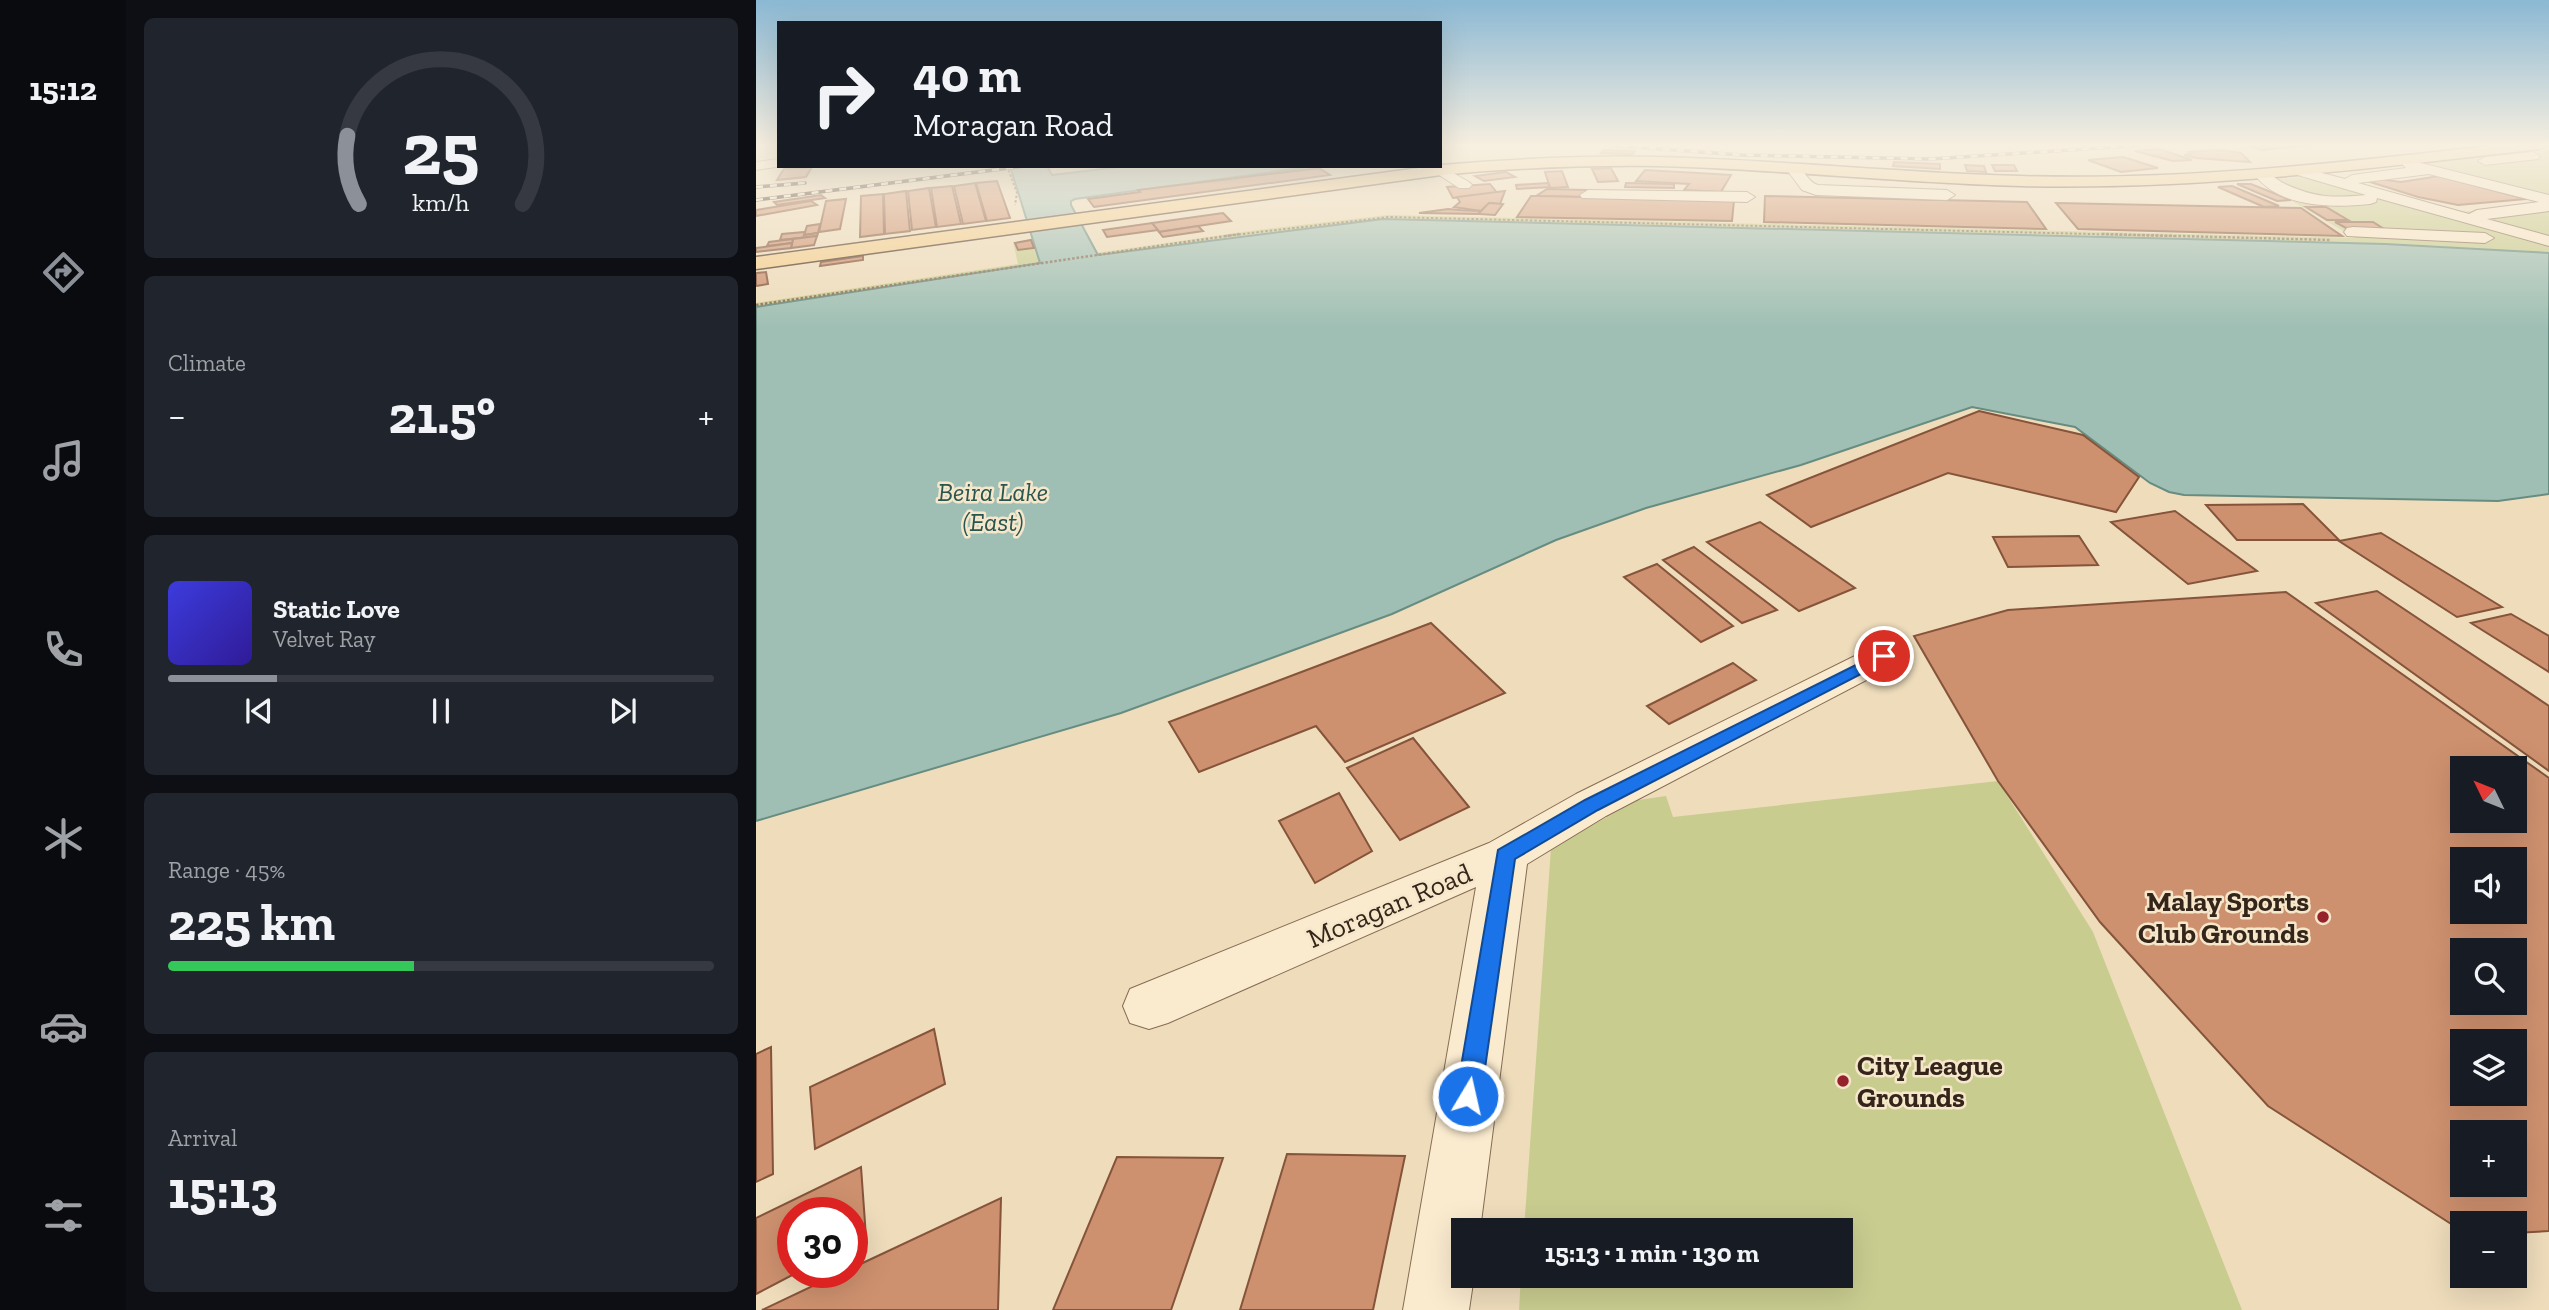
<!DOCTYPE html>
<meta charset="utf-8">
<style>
:root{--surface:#171b24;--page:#20242c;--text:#f1f3f6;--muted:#9ea1a6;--line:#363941;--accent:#8c9099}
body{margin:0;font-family:"Zilla Slab",serif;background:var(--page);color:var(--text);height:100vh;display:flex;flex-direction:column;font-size:26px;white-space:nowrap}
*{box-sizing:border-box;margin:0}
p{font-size:23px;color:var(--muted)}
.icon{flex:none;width:38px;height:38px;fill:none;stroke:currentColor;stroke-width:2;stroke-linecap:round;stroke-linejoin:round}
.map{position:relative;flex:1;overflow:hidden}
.side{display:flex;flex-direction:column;gap:18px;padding:18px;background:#0d0f14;width:630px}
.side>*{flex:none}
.hud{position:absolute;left:21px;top:21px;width:665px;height:147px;border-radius:0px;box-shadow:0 7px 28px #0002;background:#171b24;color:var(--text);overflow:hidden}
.needle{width:46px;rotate:313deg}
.tools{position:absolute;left:1694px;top:756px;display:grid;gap:14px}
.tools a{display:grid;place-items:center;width:77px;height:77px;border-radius:0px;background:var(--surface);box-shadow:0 7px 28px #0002;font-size:35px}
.speed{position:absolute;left:21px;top:1197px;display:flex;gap:14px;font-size:35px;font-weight:700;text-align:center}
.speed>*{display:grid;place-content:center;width:91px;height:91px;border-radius:50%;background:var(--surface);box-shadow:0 7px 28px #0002;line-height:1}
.speed .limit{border:10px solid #d22;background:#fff;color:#111}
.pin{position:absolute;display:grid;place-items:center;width:60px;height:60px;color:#fff;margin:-30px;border:4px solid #fff;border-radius:50%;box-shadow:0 2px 7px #0007}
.me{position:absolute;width:77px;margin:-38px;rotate:9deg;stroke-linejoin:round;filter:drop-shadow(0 0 5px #0008)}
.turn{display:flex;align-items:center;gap:24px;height:147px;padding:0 21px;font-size:32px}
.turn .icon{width:91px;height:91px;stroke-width:2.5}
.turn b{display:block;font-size:49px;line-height:60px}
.big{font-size:52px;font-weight:700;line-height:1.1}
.side .card{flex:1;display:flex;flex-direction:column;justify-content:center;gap:10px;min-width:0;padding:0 24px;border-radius:10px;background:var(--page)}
.side .dial{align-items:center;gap:0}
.dial svg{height:182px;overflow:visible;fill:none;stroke:var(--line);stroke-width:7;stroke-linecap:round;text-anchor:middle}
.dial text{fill:var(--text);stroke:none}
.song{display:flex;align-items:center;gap:21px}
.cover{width:84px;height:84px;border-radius:10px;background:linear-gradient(135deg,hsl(240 70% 55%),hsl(250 70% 35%))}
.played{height:7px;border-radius:4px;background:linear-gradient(90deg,var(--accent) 20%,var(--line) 20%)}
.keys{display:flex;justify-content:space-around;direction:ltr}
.heat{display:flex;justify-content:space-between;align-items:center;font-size:38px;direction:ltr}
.charge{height:10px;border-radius:5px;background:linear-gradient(90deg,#34c759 45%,var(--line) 0)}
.trip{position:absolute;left:695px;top:1218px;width:402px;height:70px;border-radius:0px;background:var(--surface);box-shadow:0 7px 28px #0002;font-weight:700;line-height:70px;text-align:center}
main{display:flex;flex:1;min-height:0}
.dock{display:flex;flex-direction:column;width:126px;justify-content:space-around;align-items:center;background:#090b0e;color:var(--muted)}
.dock .icon{width:49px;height:49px}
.dock .current{color:var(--accent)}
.dock b{font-size:32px;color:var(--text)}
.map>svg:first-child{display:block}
.green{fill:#c9cc8f}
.water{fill:#9fbfb4;stroke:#678c81;stroke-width:2}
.building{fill:#ce916f;stroke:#85543a;stroke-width:2;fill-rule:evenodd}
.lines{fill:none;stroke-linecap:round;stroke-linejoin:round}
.minor-casing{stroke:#866c55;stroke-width:2}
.major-casing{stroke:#533a2a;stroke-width:3}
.path-far1{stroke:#866c55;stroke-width:2;stroke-dasharray:2.5 2;stroke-linecap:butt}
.path{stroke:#866c55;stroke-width:2.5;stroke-dasharray:2.5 2;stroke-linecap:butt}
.minor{fill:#faeace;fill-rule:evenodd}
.major{fill:#f4cf90;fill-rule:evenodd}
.rail-casing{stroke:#34251a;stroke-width:3.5}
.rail{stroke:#f6e7cb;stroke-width:2.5;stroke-dasharray:7;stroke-linecap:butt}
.route{fill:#1a73e8;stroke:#114b97;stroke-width:2}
.poi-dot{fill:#96232b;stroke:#f6e7cb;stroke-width:2.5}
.labels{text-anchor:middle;stroke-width:5;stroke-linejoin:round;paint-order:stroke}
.water-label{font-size:26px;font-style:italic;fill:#29554f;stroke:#f6e7cb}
.near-poi-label{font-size:28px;font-weight:bold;fill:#34251a;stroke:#f6e7cb;text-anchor:end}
.near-street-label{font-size:28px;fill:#34251a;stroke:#f6e7cb}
</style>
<main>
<nav class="dock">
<b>15:12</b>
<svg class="icon current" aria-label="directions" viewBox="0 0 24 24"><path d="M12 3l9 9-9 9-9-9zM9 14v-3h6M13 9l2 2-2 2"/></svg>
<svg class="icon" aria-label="music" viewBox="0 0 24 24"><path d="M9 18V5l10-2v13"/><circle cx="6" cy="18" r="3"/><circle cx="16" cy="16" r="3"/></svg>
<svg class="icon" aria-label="phone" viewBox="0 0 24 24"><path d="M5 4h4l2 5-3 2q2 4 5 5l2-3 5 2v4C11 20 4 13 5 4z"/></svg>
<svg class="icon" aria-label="climate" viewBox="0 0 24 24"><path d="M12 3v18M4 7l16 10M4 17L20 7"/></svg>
<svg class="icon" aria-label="car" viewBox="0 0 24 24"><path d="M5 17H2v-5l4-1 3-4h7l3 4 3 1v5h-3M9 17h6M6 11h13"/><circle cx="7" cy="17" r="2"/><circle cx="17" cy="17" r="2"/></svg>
<svg class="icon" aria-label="filters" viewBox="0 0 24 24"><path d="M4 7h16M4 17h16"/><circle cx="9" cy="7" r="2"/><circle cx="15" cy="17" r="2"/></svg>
</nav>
<section class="side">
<div class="card dial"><svg viewBox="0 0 100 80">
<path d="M14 69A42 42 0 1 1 86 69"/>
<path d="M14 69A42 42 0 0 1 9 39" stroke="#8c9099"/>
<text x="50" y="56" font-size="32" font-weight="700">25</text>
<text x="50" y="72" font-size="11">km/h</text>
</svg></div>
<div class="card"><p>Climate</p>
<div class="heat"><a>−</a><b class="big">21.5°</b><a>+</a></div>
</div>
<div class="card">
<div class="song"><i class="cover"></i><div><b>Static Love</b><p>Velvet Ray</p></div></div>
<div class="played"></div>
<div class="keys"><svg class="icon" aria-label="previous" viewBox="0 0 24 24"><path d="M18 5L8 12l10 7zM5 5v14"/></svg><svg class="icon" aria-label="pause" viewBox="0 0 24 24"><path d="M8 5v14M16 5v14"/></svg><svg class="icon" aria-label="next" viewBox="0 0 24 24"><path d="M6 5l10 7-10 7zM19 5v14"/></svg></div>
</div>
<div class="card"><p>Range · 45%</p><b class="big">225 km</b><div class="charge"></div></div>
<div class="card"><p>Arrival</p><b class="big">15:13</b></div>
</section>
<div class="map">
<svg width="1793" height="1310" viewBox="0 0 1793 1310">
<rect width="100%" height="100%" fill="#eedcbb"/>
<g class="green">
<polygon points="1793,150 1793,194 1670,163"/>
<polygon points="1568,175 1704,212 1793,203 1793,253 1629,244 627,219 340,254 0,307 0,303 262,264 257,242 277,239 284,261 501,230 632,215 1599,238 1502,181"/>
<polygon points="1242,781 1337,932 1486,1310 763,1310 765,1276 1085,1276 1085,1230 768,1230 795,848 882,800 910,796 917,817"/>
</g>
<polygon class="water" points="254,166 291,166 296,175 372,166 560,166 319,199 315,201 315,205 342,255 627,219 1629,244 1793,253 1793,494 1742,501 1428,495 1413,492 1394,483 1319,427 1216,407 1045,465 890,508 800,540 636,614 365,713 0,821 0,307 284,263"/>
<g class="building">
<polygon points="1489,145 1555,145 1506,150"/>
<polygon points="1403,149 1436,160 1417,161 1379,151"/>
<polygon points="848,150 879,151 877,154 845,153"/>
<polygon points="1464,150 1485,153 1494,162 1440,158 1428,155 1436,154 1431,152"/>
<polygon points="1367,157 1402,168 1365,172 1332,160"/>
<polygon points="1138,162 1184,164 1184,169 1137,166"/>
<polygon points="1209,165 1228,166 1230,172 1211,171"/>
<polygon points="1236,165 1258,165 1261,171 1239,171"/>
<polygon points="56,167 50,177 21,180 28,169"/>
<polygon points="563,168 574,175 338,207 332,199 384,192 382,190"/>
<polygon points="855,168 862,181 842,182 836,169"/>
<polygon points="889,170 975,175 965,192 928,190 933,184 880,181"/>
<polygon points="806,171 812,187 794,188 789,172"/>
<polygon points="750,172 759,177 728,181 719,176"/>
<polygon points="1683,176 1770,199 1702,205 1662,197 1614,182 1623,179 1645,182"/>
<polygon points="241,181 254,218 231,221 220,183"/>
<polygon points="219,183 230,221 207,224 198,186"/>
<polygon points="792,183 794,187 761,189 760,185"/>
<polygon points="870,183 918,184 918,188 869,187"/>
<polygon points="734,184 742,194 697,198 691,187"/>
<polygon points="1481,184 1495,184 1535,200 1521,201"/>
<polygon points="196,186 205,224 181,227 175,188"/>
<polygon points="1476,186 1523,206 1508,207 1462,187"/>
<polygon points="173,188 180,227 156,230 152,191"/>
<polygon points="791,189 831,190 828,197 780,196"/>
<polygon points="150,191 154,231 129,234 128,194"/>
<polygon points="749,191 744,204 733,203 725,211 698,207 704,202 701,197"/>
<polygon points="127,194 128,234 104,237 105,196"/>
<polygon points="65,195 69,198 21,205 18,202"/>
<polygon points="775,196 780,196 978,200 976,221 761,217"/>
<polygon points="1009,196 1271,202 1290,229 1008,222"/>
<polygon points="90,199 84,229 63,232 70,201"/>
<polygon points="55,201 61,205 0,216 0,210"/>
<polygon points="733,203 747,204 739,215 722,214"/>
<polygon points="1300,203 1545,208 1586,236 1322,229"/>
<polygon points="1550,207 1570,207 1592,220 1571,220"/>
<polygon points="692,209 704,210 725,211 722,214 663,213"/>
<polygon points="467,213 475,221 403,232 396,223"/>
<polygon points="1579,222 1617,222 1628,229 1590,228"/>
<polygon points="396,223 402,230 351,237 347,230"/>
<polygon points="64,224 62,233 48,235 51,226"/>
<polygon points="442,226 447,231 407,237 403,232"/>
<polygon points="49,232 48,235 62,233 61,236 24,240 26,234"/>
<polygon points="61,236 58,245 35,248 37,239"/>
<polygon points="37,239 36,243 11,246 13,242"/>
<polygon points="275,240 278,248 262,250 259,243"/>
<polygon points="36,243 35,248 0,252 0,248"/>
<polygon points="107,256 107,260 64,266 65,262"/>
<polygon points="10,272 12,284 0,286 0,273"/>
<polygon points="1223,411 1327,435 1383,477 1360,512 1192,473 1055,527 1011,495"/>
<polygon points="1547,504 1583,540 1481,540 1450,505"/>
<polygon points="1419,511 1501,571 1432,584 1355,522"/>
<polygon points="1004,522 1099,588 1043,611 951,542"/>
<polygon points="1625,533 1746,607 1701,617 1583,541"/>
<polygon points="1323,536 1342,565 1252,567 1237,537"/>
<polygon points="938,547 1021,610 986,623 907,560"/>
<polygon points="901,564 977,626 945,642 868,577"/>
<polygon points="1621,591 1793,706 1793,771 1560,603"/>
<path d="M1530,592L1793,778V1231L1759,1233V1223H1706V1231L1512,1106L1344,922L1242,781L1158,636L1252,610ZM1706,768H1759V821H1706ZM1706,859H1759V912H1706ZM1706,950H1759V1003H1706ZM1706,1041H1759V1094H1706ZM1706,1132H1759V1185H1706Z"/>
<polygon points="1755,614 1793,636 1793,672 1715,623"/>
<polygon points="675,623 749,693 589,762 560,726 443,772 413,722"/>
<polygon points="977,663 1000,680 913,724 891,706"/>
<polygon points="657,738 713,807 644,840 591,768"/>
<polygon points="583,793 616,851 559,883 523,821"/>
<polygon points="178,1029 189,1084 59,1149 54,1087"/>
<polygon points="15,1047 17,1174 0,1182 0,1054"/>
<polygon points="531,1154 649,1156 617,1310 484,1310"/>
<polygon points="361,1157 467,1158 415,1310 297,1310"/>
<polygon points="105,1167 110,1237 96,1244 96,1213 37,1213 37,1272 42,1272 0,1294 0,1218"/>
<polygon points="245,1198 242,1310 6,1310 86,1272 96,1272 96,1268"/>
</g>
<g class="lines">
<g class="minor-casing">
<g id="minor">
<polygon points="1777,152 1784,156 1782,159 1729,165 1722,161 1729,157"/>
<polygon points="23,159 23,166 27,166 0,170 0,162"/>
<path d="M1653,160L1793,195V211L1731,219L1793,236V246L1621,198L1620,202L1614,204C1576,208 1523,208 1498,174L1500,171C1511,168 1518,179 1529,184C1560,198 1576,198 1610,195L1538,174L1536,171L1543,167L1589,179L1596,175L1650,168L1646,164ZM1673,174L1783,202L1721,210L1713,214L1602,183Z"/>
<polygon points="685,166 713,182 716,185 713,188 703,188 680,173 678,170"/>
<path d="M1038,166C1049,168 1051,182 1062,185L1191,190L1199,195L1191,200L1060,195L1046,190L1031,170Z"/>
<polygon points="832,190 991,192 999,197 991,202 826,198 824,195"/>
<polygon points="1597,227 1729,233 1738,238 1729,243 1591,236 1588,232 1591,228"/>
<polygon points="1128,645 1141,648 1146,656 1141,664 850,816 771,864 724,1230 707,1230 707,1276 718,1276 713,1310 647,1310 720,887 412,1023 393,1029 374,1023 367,1006 374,989 733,843 820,794 1115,648"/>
</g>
</g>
<g class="major-casing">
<path id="major" d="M1742,145H1791L1784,149C1612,169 1439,190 1265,186C1144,183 1022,169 901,166C828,165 757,168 685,175L0,269V257L685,165C758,159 830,155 903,157C1023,160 1144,173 1264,176C1424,181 1583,163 1742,145Z"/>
</g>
<g class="path-far1">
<polyline points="251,166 261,193 259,205"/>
<polyline points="469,236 633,217 1418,236"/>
</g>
<g class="path">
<polyline points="1346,234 1575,240"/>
<polyline points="0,305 484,234"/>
</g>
<use href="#minor" class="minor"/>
<use href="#major" class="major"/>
<g class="rail-casing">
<g id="rail">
<polyline points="851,145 986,155 1175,159 1390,145"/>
<polyline points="0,187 49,183"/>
<polyline points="0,200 269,166"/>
</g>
</g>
<use href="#rail" class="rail"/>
</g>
<linearGradient id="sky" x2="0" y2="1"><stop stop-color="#8bb8d3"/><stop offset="0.44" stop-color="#f7efe0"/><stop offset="1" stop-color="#f7efe0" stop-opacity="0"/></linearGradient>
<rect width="1793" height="329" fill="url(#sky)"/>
<polygon class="route" points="1128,651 1136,656 1134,659 842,810 759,859 725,1096 721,1104 712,1108 704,1104 700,1096 742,850 829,800"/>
<g class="poi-dot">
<circle cx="1567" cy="917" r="7"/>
<circle cx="1087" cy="1081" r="7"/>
</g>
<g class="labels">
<g class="water-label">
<text x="237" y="501">Beira Lake<tspan x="237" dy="30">(East)</tspan></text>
</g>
<g class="near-poi-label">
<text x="1553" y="911">Malay Sports<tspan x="1553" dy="32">Club Grounds</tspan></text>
<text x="1101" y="1075" text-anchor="start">City League<tspan x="1101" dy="32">Grounds</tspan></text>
</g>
<g class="near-street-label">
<text transform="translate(633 905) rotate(-23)" y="10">Moragan Road</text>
</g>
</g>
</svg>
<div class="tools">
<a><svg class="needle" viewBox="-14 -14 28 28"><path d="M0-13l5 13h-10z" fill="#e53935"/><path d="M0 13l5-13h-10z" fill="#9ea1a6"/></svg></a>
<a><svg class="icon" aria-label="sound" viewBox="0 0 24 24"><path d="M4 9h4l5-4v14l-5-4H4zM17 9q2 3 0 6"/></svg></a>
<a><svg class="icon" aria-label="search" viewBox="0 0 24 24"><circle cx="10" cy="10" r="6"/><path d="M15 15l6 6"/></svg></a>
<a><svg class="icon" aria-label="layers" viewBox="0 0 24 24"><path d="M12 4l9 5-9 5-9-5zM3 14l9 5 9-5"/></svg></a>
<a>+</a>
<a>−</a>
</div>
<div class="speed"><div class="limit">30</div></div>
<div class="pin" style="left:1128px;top:656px;background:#d93025"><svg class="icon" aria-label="arrive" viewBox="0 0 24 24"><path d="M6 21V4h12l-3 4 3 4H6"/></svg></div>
<svg class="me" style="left:712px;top:1096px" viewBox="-20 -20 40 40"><circle r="17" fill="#1a73e8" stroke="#fff" stroke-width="3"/><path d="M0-11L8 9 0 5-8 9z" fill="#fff"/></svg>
<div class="trip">15:13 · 1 min · 130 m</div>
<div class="hud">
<div class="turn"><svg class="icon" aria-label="right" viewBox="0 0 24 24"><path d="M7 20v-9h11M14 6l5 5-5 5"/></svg><div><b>40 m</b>Moragan Road</div></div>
</div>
</div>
</main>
